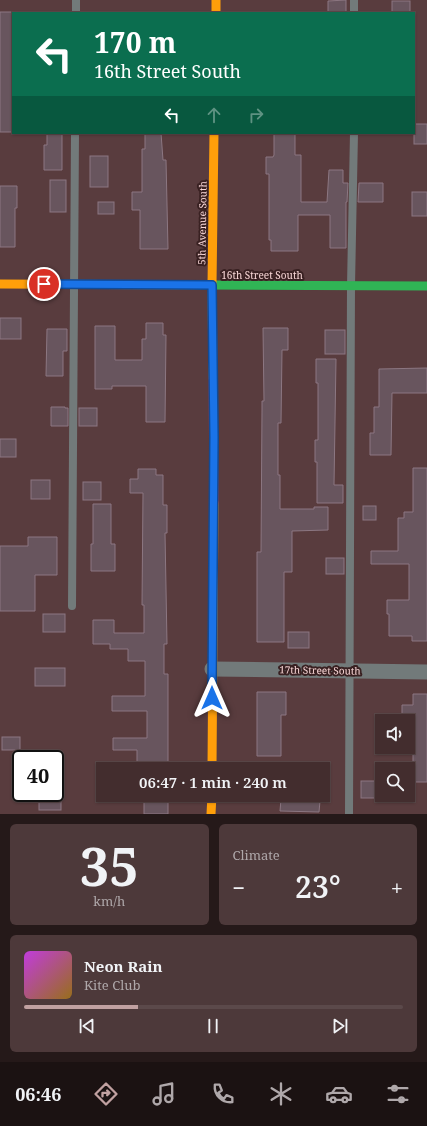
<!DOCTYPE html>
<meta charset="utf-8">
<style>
:root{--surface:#432d2e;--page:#4d393a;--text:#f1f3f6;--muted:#afa8aa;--line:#5b494a;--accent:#c1a1a1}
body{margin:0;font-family:"Noto Serif",serif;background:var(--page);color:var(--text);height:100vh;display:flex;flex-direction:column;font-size:15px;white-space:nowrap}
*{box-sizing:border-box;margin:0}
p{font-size:13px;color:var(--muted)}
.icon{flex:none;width:22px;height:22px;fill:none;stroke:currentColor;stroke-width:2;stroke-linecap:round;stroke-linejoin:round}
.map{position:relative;height:814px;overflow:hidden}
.details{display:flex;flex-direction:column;gap:10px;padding:10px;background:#251919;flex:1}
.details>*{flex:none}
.top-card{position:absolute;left:12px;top:12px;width:403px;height:122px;border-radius:0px;box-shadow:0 1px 3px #0004,0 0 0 1px var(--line);background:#0b6e4f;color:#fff;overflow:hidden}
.buttons{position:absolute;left:375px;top:714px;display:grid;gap:8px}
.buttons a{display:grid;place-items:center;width:40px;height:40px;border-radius:0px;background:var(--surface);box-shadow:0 1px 3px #0004,0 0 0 1px var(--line);font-size:20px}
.speed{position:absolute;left:12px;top:750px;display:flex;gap:8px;font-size:20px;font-weight:700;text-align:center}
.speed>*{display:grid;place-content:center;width:52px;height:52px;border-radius:50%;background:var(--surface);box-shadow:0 1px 3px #0004,0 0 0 1px var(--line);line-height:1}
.speed .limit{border:2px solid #111;border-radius:6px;background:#fff;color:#111}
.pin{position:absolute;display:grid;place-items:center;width:34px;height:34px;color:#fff;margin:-17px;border:2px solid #fff;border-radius:50%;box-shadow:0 1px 4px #0007}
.me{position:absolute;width:44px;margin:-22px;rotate:0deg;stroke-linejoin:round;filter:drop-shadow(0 0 3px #0008)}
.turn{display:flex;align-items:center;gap:14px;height:84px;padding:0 16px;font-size:18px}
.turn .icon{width:52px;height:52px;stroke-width:2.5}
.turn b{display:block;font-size:28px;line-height:34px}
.lanes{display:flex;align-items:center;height:38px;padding:0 16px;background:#0003;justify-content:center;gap:20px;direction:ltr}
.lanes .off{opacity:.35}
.big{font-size:30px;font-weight:600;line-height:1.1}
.details .widget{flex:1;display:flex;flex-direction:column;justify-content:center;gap:6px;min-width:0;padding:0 14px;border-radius:6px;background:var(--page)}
.details .dial{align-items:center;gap:0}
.dial b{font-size:52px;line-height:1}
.song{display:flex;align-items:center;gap:12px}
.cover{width:48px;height:48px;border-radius:6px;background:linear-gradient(135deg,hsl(290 70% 55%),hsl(40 70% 35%))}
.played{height:4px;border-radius:2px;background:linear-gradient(90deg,var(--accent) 30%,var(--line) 30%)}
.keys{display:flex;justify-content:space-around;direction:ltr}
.heat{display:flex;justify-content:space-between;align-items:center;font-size:22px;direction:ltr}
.details .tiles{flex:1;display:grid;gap:10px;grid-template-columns:1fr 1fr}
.widget:last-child{grid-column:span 2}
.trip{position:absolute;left:96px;top:762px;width:234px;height:40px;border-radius:0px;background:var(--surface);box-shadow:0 1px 3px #0004,0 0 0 1px var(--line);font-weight:600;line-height:40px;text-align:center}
.menu{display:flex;height:64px;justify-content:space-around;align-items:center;background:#1b1212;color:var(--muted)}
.menu .icon{width:28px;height:28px}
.menu .on{color:var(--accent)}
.menu b{font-size:18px;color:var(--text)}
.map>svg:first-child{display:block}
.building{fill:#68555e;stroke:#8c7782}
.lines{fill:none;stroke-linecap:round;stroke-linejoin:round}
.lane{stroke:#727a7a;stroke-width:8}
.street{stroke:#727a7a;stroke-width:15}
.fast{stroke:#30b455;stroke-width:9}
.slow{stroke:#ff9f0a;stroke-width:9}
.jam{stroke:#e5322d;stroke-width:9}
.route-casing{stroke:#114b97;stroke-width:10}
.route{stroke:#1a73e8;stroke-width:7}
.labels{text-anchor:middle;stroke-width:4;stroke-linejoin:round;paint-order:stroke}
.street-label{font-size:10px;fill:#f9d7d7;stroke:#392122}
</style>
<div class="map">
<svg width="427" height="814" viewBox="0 0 427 814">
<rect width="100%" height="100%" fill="#593c3e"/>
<g class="building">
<polygon points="346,0 346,13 328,13 328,1"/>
<rect x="392" y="1" width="18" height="12"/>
<rect x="0" y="12" width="13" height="120"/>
<rect x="414" y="124" width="13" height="20"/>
<polygon points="47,133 62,133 62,170 44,170 44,145 47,145"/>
<polygon points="145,133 161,133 163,160 166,160 168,249 140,249 140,210 132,210 132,192 142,192 142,149 145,149"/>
<polygon points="274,133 295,133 295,155 301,155 301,202 327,202 329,170 343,170 343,183 348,183 347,202 346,202 346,248 330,248 330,215 298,215 298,251 271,251 271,240 269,240 269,174 266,174 266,157 273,157 274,155"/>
<rect x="90" y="156" width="18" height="31"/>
<rect x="50" y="180" width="16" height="32"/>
<polygon points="359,183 383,183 383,202 358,202"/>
<polygon points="0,186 17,186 17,208 15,208 15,247 0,247"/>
<rect x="412" y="192" width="15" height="24"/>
<rect x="98" y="202" width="16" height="12"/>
<rect x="0" y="318" width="21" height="21"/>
<polygon points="146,323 163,323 163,335 166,335 165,422 146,422 146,386 112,386 112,389 95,389 95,326 115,326 115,360 142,360 142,339 146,339"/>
<polygon points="263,328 288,328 288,350 282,350 281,423 278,423 278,475 280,475 280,509 314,509 314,507 328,507 328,530 292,531 292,572 284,572 284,642 257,642 257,552 261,552 262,409 262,401 264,401"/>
<polygon points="47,329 67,329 67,351 63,351 63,376 46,376"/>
<rect x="325" y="330" width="20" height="24"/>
<polygon points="316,359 336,359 334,485 343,485 343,503 317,503 317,462 315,462 315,440 318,440 318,383 316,383"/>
<polygon points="427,368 427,393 392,393 391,455 370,455 370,433 374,433 374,407 379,407 379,369"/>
<polygon points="51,407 65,407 65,408 68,408 68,426 51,426"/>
<rect x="79" y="408" width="18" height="18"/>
<rect x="0" y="439" width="16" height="18"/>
<polygon points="413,468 427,468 427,641 412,641 412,636 389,636 389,614 387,614 387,600 409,600 409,564 371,564 371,551 398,551 398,518 404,518 404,512 413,512"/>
<polygon points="138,469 156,469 156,475 163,475 163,505 167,505 167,533 165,533 167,644 164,644 164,674 168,674 168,769 147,769 147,766 137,766 137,750 113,750 113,738 147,738 147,711 112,711 112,696 145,696 145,661 128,661 128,649 110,649 110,644 93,644 93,620 114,620 114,633 144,633 144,605 142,605 143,493 130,493 130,479 138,479"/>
<rect x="31" y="480" width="19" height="19"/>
<rect x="83" y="482" width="18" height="18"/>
<polygon points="93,504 111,504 111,544 115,544 115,571 91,571 91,544 93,544"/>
<rect x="363" y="506" width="13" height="14"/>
<polygon points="28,537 57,537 57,575 35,575 35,611 0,611 0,546 28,546"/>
<rect x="326" y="558" width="18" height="16"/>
<rect x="43" y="614" width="22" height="18"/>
<rect x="288" y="632" width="21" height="16"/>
<rect x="35" y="668" width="30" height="18"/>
<polygon points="257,692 286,692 286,715 281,715 281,756 257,756"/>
<polygon points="413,694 427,694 427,782 413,782 413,752 408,752 408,721 402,721 402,705 413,705"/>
<rect x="2" y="737" width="18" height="13"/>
<rect x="361" y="781" width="21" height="17"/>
<rect x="39" y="793" width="22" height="17"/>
<rect x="144" y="795" width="24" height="19"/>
<polygon points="281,799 320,801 319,812 280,811"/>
</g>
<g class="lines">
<g class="lane">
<polyline points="76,13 76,0"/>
<polyline points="354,13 354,0"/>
<polyline points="72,606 75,133"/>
<polyline points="349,814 351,286 354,133"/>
</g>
<polyline class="street" points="212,669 427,672"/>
<polyline class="fast" points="207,285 427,286"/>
<g class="slow">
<polyline points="216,0 216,13"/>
<polyline points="0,284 207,285"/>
<polyline points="213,378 212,285 214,133"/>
<polyline points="212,769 214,503"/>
<polyline points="211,814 212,795"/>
</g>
<polyline class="jam" points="213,378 214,503"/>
</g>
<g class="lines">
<g class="route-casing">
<polyline id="route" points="44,284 212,285 214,437 212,698"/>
</g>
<use href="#route" class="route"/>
</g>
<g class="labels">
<g class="street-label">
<text transform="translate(202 223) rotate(-89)" y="4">5th Avenue South</text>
<text x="262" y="279">16th Street South</text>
<text transform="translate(320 670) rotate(1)" y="4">17th Street South</text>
</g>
</g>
</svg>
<div class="buttons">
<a><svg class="icon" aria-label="sound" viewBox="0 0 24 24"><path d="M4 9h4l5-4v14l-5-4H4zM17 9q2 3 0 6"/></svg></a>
<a><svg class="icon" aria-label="search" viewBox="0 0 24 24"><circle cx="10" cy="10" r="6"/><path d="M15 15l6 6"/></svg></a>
</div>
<div class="speed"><div class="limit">40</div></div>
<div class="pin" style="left:44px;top:284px;background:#d93025"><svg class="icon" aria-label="arrive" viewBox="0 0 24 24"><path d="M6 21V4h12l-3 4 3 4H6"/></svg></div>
<svg class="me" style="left:212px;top:698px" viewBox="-20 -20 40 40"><path d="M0-17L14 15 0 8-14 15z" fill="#1a73e8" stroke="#fff" stroke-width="4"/></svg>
<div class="trip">06:47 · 1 min · 240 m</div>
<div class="top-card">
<div class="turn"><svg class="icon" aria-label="left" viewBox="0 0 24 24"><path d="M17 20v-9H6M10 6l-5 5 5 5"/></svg><div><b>170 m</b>16th Street South</div></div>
<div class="lanes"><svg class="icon" aria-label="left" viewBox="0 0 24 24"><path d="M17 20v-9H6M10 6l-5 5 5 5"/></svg><svg class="icon off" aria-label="ahead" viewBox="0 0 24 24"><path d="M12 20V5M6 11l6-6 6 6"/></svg><svg class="icon off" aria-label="right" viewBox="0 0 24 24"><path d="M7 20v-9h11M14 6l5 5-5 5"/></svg></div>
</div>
</div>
<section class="details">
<div class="tiles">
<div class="widget dial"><b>35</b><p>km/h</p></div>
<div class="widget"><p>Climate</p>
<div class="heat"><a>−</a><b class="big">23°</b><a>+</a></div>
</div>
<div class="widget">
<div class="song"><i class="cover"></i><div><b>Neon Rain</b><p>Kite Club</p></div></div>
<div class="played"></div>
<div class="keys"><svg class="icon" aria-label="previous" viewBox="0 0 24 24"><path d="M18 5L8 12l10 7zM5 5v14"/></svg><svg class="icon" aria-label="pause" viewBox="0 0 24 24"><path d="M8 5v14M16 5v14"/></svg><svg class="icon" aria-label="next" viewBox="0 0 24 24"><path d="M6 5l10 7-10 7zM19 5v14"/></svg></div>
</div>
</div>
</section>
<nav class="menu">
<b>06:46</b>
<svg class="icon on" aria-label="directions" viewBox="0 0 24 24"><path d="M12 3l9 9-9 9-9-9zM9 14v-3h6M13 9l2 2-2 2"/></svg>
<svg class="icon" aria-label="music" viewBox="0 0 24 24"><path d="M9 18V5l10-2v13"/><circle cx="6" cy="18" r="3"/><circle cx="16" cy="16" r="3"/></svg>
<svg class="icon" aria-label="phone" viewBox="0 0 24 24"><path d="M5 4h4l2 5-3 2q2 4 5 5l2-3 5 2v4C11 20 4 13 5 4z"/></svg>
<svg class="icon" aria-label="climate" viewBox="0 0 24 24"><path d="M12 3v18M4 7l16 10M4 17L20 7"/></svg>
<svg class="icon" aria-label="car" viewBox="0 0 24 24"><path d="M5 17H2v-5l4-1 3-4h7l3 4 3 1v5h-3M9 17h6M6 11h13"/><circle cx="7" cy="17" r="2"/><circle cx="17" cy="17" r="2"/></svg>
<svg class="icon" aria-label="filters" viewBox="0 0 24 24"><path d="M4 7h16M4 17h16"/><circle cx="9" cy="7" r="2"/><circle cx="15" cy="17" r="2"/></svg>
</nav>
